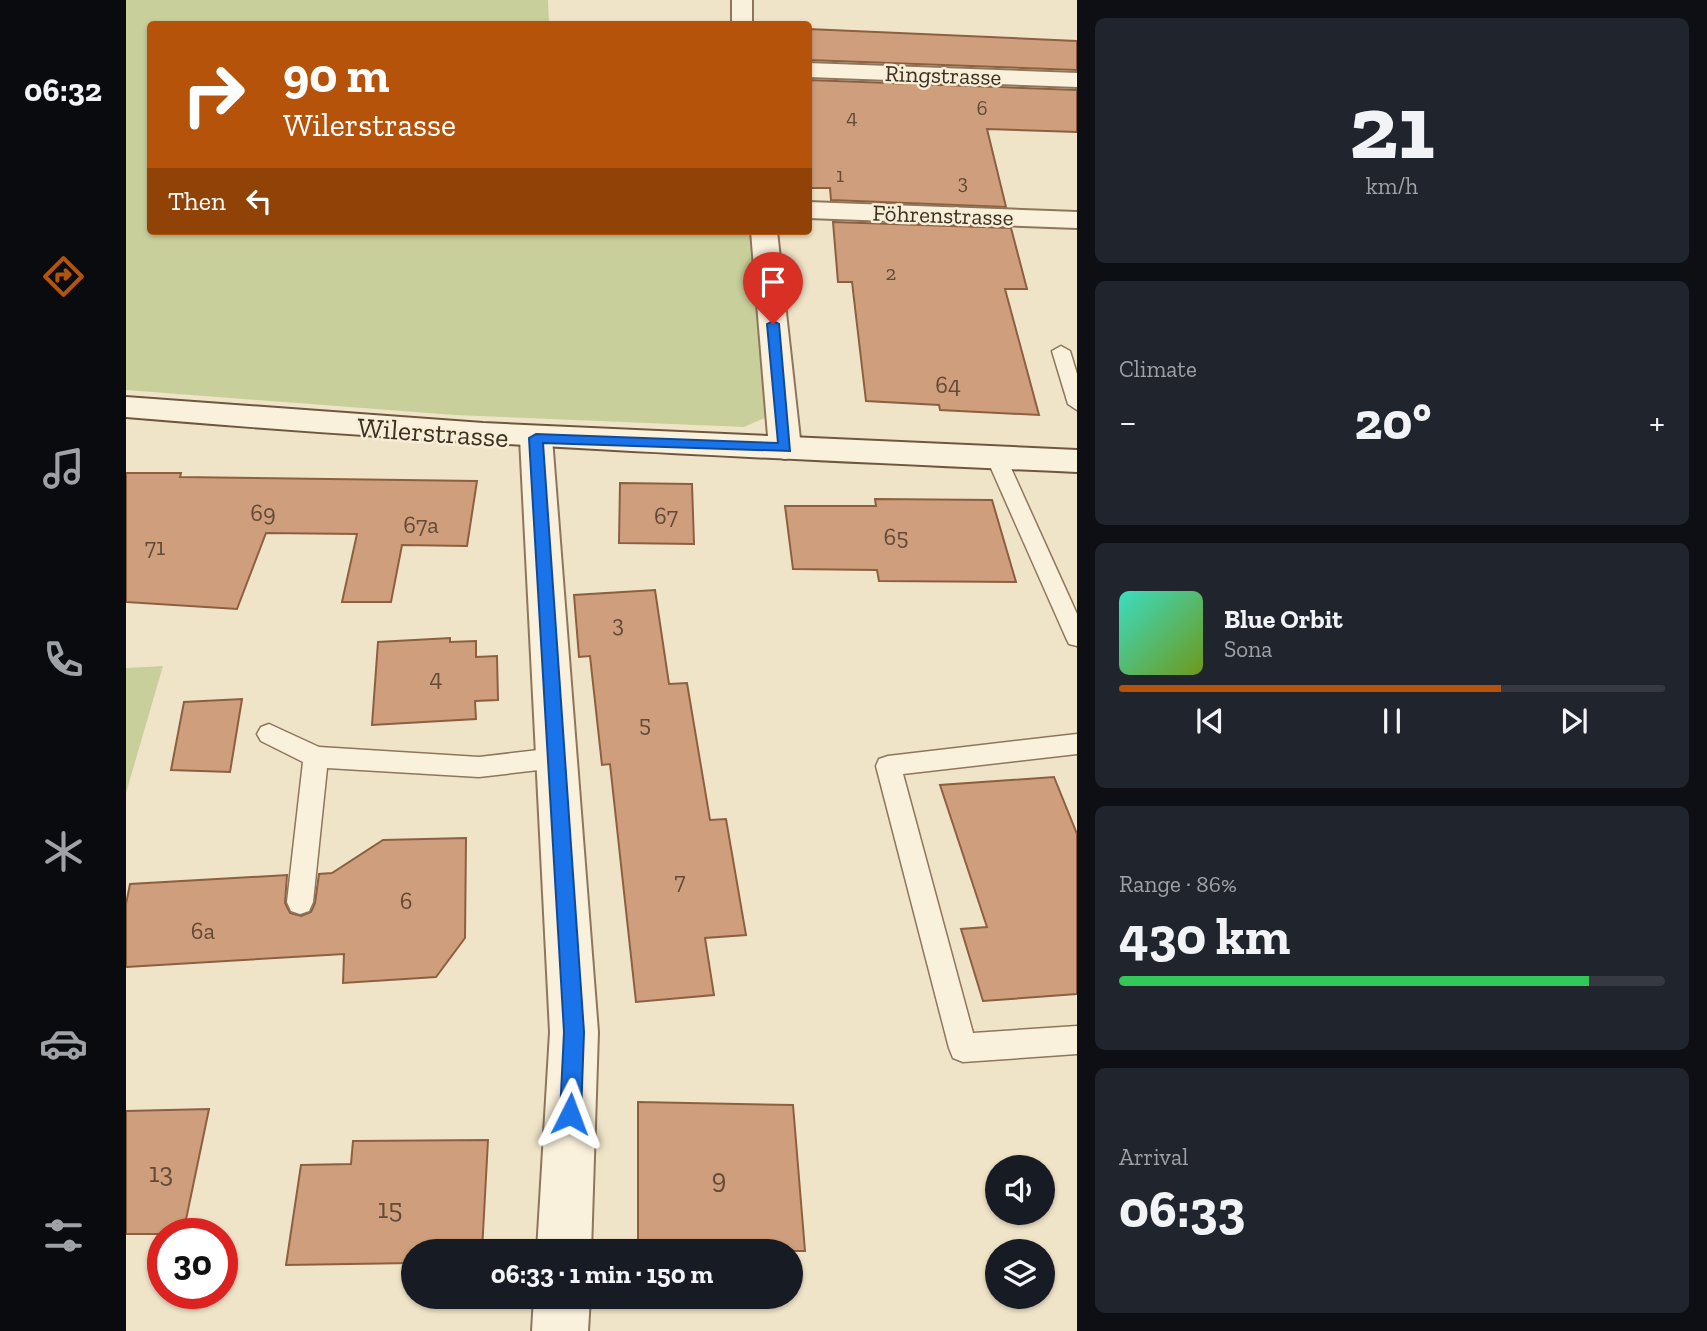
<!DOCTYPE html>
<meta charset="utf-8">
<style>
:root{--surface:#171b24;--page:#20242c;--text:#f1f3f6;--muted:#9ea1a6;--line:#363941;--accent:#b45309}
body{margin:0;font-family:"Zilla Slab",serif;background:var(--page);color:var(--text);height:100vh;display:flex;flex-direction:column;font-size:26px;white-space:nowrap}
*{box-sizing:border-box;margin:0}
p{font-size:23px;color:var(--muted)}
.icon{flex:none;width:38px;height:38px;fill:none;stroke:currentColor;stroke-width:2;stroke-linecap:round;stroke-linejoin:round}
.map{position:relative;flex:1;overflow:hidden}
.side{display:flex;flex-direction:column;gap:18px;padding:18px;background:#0d0f14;width:630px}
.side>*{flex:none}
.hud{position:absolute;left:21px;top:21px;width:665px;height:214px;border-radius:7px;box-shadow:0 2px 5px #0004;background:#b45309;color:#fff;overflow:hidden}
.fabs{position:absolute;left:859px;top:1155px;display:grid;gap:14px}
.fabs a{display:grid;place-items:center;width:70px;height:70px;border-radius:50%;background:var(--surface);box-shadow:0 2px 5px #0004;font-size:35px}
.speed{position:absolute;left:21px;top:1218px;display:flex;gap:14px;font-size:35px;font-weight:700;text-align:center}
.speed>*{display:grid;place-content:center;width:91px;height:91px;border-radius:50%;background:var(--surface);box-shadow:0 2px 5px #0004;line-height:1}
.speed .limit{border:10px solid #d22;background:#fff;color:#111}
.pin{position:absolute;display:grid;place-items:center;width:60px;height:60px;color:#fff;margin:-72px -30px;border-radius:50% 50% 50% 0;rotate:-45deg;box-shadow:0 0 7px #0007}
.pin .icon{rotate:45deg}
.me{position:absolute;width:77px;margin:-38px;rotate:3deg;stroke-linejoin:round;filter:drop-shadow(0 0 5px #0008)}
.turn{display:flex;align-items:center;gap:24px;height:147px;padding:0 21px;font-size:32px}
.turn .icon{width:91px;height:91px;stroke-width:2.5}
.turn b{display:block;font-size:49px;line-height:60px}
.then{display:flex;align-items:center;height:66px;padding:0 21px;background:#0003;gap:14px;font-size:26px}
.big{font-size:52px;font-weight:700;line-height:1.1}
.side .card{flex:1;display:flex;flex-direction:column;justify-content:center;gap:10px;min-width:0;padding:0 24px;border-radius:10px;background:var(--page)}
.side .dial{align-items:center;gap:0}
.dial b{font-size:91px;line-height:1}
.song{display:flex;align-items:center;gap:21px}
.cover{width:84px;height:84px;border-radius:10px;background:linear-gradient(135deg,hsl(170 70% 55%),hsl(80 70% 35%))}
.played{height:7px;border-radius:4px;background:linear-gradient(90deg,var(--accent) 70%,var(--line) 70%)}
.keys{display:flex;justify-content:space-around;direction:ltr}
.heat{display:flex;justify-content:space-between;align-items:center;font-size:38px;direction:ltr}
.charge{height:10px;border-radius:5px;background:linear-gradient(90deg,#34c759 86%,var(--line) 0)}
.trip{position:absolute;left:275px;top:1239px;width:402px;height:70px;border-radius:35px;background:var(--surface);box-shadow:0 2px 5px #0004;font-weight:700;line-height:70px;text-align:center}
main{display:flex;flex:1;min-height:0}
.tab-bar{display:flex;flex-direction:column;width:126px;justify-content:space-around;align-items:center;background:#090b0e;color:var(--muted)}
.tab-bar .icon{width:49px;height:49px}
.tab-bar .selected{color:var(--accent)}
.tab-bar b{font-size:32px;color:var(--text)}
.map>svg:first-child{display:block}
.green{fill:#c9cf9b}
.building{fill:#cf9f7d;stroke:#8d5f41;stroke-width:2}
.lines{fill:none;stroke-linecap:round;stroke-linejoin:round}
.service-casing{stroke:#8d765c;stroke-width:3}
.minor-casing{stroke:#8d765c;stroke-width:4}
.secondary-casing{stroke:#6f573f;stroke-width:4}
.service{fill:#faf1dc;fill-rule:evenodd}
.minor{fill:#faf1dc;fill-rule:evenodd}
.secondary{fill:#faf1dc;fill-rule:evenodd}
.route{fill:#1a73e8;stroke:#114b97;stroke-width:2}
.labels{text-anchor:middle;stroke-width:5;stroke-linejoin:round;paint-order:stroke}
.far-number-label{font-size:21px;fill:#624a37}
.far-street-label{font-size:23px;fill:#3d2e20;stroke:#f7eed8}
.number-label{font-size:24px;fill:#624a37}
.street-label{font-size:28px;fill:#3d2e20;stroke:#f7eed8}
.near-number-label{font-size:28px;fill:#624a37}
</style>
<main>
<nav class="tab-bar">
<b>06:32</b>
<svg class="icon selected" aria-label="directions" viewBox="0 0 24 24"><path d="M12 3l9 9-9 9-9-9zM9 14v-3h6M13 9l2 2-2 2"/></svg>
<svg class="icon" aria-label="music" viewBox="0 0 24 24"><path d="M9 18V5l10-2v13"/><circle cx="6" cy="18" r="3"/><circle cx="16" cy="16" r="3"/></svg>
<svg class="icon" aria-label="phone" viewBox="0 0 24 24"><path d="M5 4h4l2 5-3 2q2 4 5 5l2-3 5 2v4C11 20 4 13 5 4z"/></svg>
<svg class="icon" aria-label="climate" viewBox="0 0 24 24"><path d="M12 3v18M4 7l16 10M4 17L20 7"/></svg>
<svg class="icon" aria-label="car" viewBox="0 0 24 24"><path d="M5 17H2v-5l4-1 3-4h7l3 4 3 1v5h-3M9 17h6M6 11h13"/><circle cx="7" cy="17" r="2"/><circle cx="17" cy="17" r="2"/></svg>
<svg class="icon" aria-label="filters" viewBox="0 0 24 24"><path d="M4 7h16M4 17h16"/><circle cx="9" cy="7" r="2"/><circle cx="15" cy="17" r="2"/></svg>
</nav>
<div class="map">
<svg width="951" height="1331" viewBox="0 0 951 1331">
<rect width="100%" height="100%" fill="#f0e4c8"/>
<g class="green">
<polygon points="0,0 422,0 423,24 24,24 24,231 625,231 641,417 618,427 329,415 0,390"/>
<polygon points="37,666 0,793 0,668"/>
</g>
<g class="building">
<polygon points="682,29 951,41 951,70 682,60"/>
<polygon points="682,80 951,90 951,132 861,129 880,207 705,200 704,188 685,188"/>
<polygon points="707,222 885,228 901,289 879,289 913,415 814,410 813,405 740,401 726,282 712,282"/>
<polygon points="0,473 55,473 54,477 351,481 341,546 276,545 265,602 216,602 231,534 140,533 111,609 0,602"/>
<polygon points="494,483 566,484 568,544 493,543"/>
<polygon points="749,499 866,500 890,582 753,581 751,570 667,569 659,506 750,506"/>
<polygon points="529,590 543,684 561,683 584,820 600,819 620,935 579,938 588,995 510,1002 484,764 476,765 464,656 453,657 448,595"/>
<polygon points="324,638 324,642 350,641 350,657 371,656 372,700 349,701 350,719 246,725 252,642"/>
<polygon points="116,699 104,772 45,770 58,702"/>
<polygon points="928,777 951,834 951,994 857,1001 835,929 861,927 814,785"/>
<polygon points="340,838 339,938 310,977 217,983 218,954 0,967 0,904 4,884 161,875 159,903 164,913 175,916 185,912 189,903 193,874 206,873 257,840"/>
<polygon points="512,1102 667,1105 679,1251 512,1251"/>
<polygon points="83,1109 57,1234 0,1234 0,1111"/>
<polygon points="362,1140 356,1251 287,1251 287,1263 160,1265 175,1165 225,1164 227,1141"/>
</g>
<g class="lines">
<g class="service-casing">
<g id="service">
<polygon points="935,346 944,351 951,374 951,410 942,404 926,351"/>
<polygon points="870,451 880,457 951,614 951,646 943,644 940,638 860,457"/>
<polygon points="143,724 193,747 353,757 430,748 439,751 442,758 439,765 430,768 353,777 201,768 187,902 183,911 174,914 165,911 161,902 177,762 135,741 131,734 135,727"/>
<polygon points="951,734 951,754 777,774 847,1033 951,1026 951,1054 837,1062 827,1058 823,1048 750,766 753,759 762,756"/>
</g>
</g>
<g class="minor-casing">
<g id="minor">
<rect x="606" y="0" width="20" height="24"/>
<polygon points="682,63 951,73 951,87 682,77"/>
<polygon points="682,202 951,212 951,228 682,218"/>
<polygon points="625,231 651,231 675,448 671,456 659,459 647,456 643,448"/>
<polygon points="410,427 421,431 426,438 472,1032 465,1251 411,1251 424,1032 394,438 399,431"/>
<polygon points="408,1297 464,1297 462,1331 406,1331"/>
</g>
</g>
<g class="secondary-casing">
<path id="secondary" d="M0,397L357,423L951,450V472C634,458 317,444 0,417Z"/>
</g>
<use href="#service" class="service"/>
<use href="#minor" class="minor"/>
<use href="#secondary" class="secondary"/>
</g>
<polygon class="route" points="647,321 653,324 664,451 417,443 458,1032 455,1114 452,1122 444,1125 437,1122 434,1114 438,1032 403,438 410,434 652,443 641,324"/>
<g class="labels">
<g class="far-number-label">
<text x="856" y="115">6</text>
<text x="726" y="124">4</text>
<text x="714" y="182">1</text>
<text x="837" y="189">3</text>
<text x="765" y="280">2</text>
</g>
<g class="far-street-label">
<text transform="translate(817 75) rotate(2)" y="8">Ringstrasse</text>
<text transform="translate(817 215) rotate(2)" y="8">Föhrenstrasse</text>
</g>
<g class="number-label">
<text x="822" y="393">64</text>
<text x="137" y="521">69</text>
<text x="540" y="524">67</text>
<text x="295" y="533">67a</text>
<text x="770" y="545">65</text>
<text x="29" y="555">71</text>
<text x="492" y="632">3</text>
<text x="310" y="686">4</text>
<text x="519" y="732">5</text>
<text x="554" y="889">7</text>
<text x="280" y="909">6</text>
<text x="77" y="939">6a</text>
</g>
<g class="street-label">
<text transform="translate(307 432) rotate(4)" y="10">Wilerstrasse</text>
</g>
<g class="near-number-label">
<text x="35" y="1182">13</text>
<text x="593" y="1188">9</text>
<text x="264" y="1218">15</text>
</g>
</g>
</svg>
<div class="fabs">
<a><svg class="icon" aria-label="sound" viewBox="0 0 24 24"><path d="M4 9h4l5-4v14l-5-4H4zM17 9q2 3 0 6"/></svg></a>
<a><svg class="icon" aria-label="layers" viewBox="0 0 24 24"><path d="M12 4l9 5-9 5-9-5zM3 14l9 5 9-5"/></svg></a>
</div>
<div class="speed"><div class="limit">30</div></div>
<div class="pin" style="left:647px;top:324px;background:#d93025"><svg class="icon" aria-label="arrive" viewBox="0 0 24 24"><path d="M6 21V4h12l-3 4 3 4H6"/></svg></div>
<svg class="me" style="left:444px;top:1114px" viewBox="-20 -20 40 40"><path d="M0-17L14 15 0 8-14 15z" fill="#1a73e8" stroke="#fff" stroke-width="4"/></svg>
<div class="trip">06:33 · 1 min · 150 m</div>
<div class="hud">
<div class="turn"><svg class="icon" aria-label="right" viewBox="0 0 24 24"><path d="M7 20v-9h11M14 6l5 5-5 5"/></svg><div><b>90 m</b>Wilerstrasse</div></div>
<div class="then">Then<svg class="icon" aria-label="left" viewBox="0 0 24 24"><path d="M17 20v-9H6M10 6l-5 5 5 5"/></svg></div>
</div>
</div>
<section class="side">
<div class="card dial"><b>21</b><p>km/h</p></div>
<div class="card"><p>Climate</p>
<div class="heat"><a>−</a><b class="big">20°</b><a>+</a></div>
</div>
<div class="card">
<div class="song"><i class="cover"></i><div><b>Blue Orbit</b><p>Sona</p></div></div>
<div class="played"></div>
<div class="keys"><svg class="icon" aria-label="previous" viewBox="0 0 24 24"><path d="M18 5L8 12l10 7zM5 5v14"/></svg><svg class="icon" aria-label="pause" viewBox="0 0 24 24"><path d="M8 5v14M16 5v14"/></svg><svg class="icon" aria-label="next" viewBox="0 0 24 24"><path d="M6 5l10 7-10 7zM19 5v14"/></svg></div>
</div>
<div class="card"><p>Range · 86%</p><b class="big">430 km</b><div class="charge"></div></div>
<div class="card"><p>Arrival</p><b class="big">06:33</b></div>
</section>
</main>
